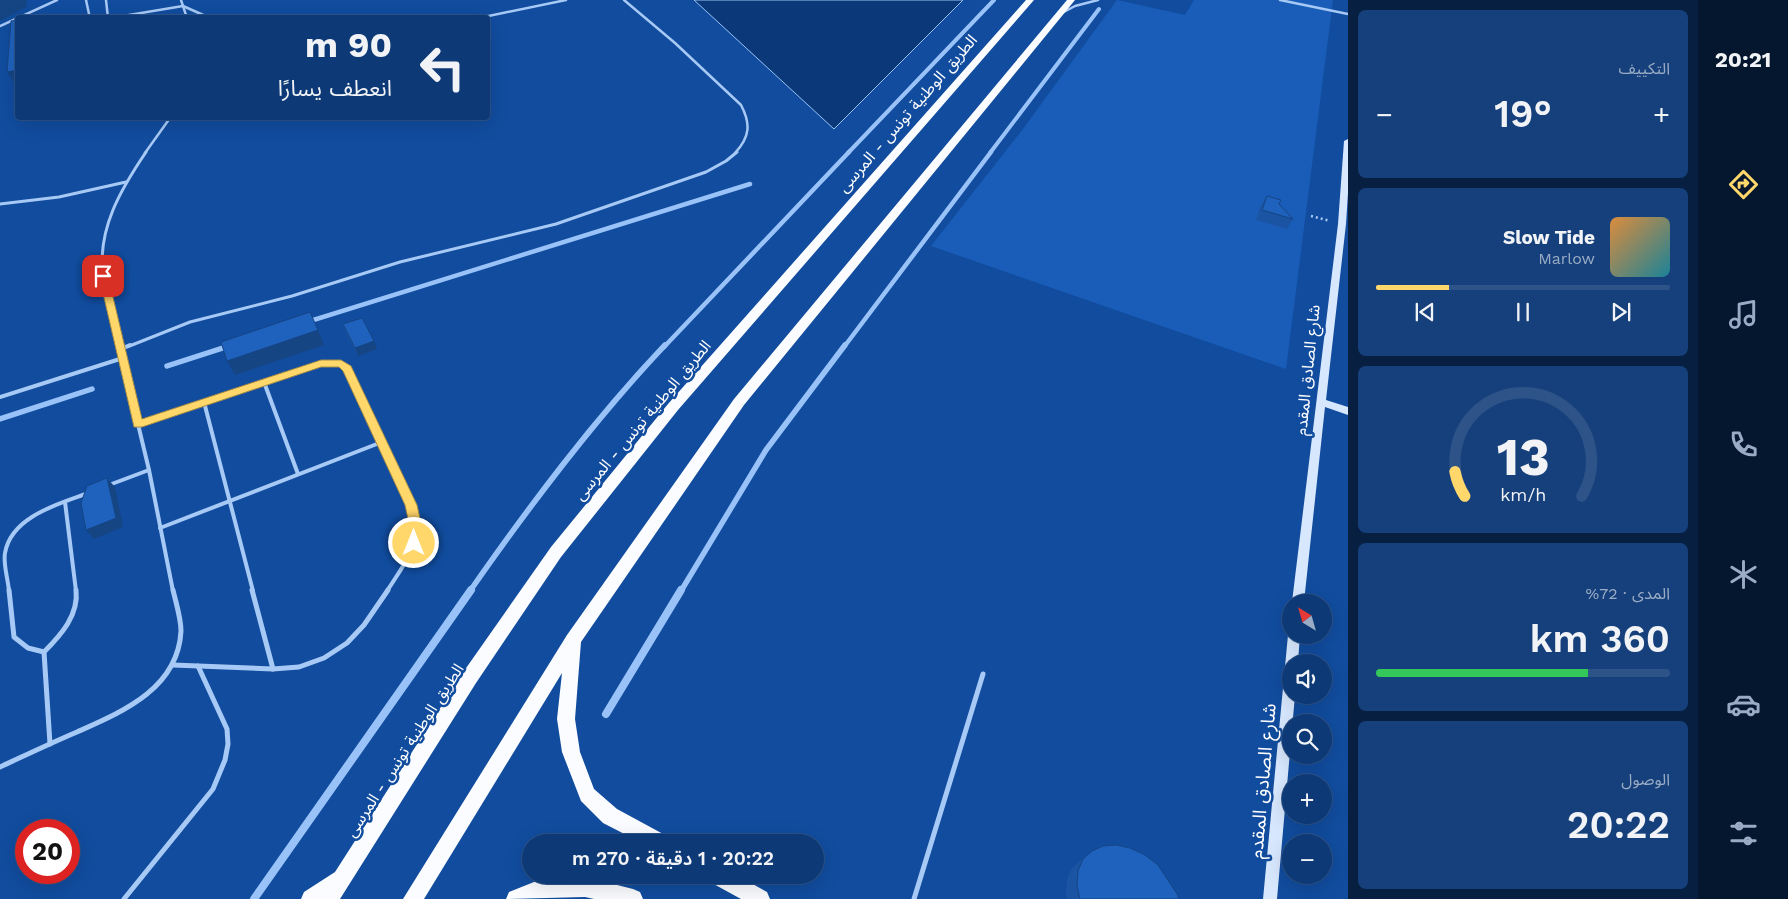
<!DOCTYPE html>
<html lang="ar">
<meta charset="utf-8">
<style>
:root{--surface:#0d3976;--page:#16407b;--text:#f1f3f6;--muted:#9aacc5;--line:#2d5388;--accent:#ffd76b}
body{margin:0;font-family:"Work Sans","Noto Sans Arabic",sans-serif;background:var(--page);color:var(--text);direction:rtl;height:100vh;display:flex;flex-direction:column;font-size:19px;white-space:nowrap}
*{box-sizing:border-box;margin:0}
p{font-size:16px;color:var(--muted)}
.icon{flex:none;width:28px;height:28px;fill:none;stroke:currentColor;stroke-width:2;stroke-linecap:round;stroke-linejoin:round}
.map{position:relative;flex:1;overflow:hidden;direction:ltr}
.details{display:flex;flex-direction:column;gap:10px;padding:10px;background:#071f41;width:350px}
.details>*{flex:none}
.hud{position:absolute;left:15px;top:15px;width:475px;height:105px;border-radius:5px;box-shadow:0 5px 20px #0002,0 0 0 1px var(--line);direction:rtl;background:#0d3976;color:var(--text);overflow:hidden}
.needle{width:32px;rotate:323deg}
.controls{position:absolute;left:1282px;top:594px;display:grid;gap:10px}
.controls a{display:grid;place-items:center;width:50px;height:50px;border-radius:50%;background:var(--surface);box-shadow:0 5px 20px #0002,0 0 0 1px var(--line);font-size:25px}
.speed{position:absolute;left:15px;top:819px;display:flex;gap:10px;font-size:25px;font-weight:700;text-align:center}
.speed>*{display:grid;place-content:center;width:65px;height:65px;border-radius:50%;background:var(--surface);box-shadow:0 5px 20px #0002,0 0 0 1px var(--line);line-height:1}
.speed .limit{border:8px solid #d22;background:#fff;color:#111}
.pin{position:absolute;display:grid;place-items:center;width:42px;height:42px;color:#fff;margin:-21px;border-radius:10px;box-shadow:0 2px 8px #0006}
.me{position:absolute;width:55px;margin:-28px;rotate:0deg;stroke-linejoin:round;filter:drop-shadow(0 0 4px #0008)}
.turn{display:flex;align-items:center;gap:18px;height:105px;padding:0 15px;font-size:22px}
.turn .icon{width:65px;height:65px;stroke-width:2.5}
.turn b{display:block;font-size:35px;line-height:42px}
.big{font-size:38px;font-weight:600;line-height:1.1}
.details .card{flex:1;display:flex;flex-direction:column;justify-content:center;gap:8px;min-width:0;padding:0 18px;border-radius:8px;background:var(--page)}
.details .dial{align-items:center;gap:0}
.dial svg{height:130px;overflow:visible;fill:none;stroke:var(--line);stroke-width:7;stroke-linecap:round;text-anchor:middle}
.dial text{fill:var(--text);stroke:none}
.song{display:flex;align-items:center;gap:15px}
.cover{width:60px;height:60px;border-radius:8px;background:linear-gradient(135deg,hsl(30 70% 55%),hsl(190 70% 35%))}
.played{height:5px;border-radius:2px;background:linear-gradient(90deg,var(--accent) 25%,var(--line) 25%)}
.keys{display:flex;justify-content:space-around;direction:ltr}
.heat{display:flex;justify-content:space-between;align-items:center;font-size:28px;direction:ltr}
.charge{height:8px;border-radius:4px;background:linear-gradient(90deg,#34c759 72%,var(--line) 0)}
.trip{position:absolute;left:522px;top:834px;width:302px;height:50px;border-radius:25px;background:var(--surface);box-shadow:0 5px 20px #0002,0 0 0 1px var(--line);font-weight:600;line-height:50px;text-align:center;direction:rtl}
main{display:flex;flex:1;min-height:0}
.menu{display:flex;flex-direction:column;width:90px;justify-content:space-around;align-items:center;background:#05172f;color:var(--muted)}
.menu .icon{width:35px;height:35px}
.menu .active{color:var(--accent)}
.menu b{font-size:22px;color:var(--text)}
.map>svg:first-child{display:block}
.green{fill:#195db8}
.water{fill:#0a3879;stroke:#99c3f8}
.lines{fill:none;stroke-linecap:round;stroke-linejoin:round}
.stream-far3{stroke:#99c3f8;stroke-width:4}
.stream-far2{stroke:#99c3f8;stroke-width:4.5}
.stream-far1{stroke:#99c3f8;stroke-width:5.5}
.stream{stroke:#99c3f8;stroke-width:8}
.path{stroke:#a7c9f5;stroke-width:2.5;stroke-dasharray:2 3;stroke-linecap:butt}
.service-far3{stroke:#a7c9f5;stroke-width:2.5}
.service-far2{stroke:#a7c9f5;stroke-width:3}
.service-far1{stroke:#a7c9f5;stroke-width:4}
.service{stroke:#a7c9f5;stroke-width:5}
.secondary{fill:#d7e7fd;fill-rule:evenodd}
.trunk{fill:#fafcff;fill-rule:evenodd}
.wall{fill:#1b54a3}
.shaded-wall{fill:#164584}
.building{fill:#1f62bd;stroke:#164584}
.route{fill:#ffd76b;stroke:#a68c46}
.labels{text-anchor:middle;stroke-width:5;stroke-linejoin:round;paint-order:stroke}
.street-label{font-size:16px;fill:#fff;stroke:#114c9e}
.near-street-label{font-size:19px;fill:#fff;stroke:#114c9e}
</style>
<main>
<nav class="menu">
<b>20:21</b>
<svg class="icon active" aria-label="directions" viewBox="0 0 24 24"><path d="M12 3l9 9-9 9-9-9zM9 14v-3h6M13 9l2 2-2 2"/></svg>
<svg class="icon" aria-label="music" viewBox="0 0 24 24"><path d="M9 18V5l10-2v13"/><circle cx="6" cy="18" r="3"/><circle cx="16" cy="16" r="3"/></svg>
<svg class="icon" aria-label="phone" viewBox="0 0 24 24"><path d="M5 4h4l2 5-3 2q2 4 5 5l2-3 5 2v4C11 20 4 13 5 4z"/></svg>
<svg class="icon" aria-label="climate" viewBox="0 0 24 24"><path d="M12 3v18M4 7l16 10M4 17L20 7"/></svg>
<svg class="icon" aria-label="car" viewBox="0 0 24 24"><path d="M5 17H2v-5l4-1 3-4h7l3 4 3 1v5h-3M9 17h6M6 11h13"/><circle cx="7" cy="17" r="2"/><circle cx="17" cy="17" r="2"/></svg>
<svg class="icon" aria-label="filters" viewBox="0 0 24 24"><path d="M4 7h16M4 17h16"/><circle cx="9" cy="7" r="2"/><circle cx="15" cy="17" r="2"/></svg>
</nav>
<section class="details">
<div class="card"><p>التكييف</p>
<div class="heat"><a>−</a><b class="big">19°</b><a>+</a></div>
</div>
<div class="card">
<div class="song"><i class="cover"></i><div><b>Slow Tide</b><p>Marlow</p></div></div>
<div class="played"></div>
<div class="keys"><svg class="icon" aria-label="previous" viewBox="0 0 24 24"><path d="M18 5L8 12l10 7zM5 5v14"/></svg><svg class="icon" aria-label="pause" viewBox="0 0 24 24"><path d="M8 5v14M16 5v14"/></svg><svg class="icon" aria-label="next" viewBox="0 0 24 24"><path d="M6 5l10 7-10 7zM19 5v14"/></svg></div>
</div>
<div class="card dial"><svg viewBox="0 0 100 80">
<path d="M14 69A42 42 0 1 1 86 69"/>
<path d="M14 69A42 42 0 0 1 8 54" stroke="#ffd76b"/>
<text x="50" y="56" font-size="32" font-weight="700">13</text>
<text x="50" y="72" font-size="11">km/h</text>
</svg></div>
<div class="card"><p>المدى · 72%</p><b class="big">360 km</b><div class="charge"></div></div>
<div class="card"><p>الوصول</p><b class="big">20:22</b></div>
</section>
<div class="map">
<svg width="1348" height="899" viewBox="0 0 1348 899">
<rect width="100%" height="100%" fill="#114c9e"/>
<polygon class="green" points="1117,0 1185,15 1194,0 1333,0 1286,369 931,246 1023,129"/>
<polygon class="water" points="694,0 963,0 834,129"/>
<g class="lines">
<g class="stream-far3">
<polyline points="848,153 994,0"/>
<polyline points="990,153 1099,9"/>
</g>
<g class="stream-far2">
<polyline points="307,322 750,184"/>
<polyline points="227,347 229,346"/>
<polyline points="664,347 849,152"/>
<polyline points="844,347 991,152"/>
</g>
<g class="stream-far1">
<polyline points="167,366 229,346"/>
<polyline points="0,419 92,389"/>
<path d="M470,591C530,505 593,421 665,345"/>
<polyline points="681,591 766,450 845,345"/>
</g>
<g class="stream">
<polyline points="606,714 681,590"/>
<polyline points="254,899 471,590"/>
</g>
<polyline class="path" points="1311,216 1330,221"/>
<g class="service-far3">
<polyline points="86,0 89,14 92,18"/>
<polyline points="106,0 108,18"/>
<polyline points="181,0 187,18"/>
<path d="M624,0L675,43L741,105C751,124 750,137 735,153"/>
<polyline points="1280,0 1348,14"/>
<polyline points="1062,13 1075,6 1098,0"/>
<polyline points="111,18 183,6 210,18"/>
<polyline points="479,18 566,0"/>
<polyline points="0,26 57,0"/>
<polyline points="145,153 170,118"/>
</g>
<g class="service-far2">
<polyline points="0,204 59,197 126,182"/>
<path d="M120,347C114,323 106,299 103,276C97,229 121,189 146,152"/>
<polyline points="127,347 190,322 292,296 400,262 556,224 706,172 726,161 737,152"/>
</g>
<g class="service-far1">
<polyline points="119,345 149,470 173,591"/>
<polyline points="121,349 130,345"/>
<polyline points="264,382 298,474"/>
<polyline points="0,397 123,358"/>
<polyline points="204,402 253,591"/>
<path d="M138,424L321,363L341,364L347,368L411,505C420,545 408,559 387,591"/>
<polyline points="109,485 149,470"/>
<polyline points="65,502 76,591"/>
<polyline points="160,528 382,442"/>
<path d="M9,591C8,579 3,564 5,553C11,517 58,504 86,494"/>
</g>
<g class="service">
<polyline points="9,590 14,637 28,648 44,652"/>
<polyline points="252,590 273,669"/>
<polyline points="173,665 273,669 299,667 324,658 347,643 364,625 388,590"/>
<path d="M50,744L44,652C61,635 79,615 76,590"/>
<path d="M0,767C26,755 51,743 77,732C122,712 178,689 181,631C181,618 176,603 173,590"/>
<polyline points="124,899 213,789 225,760 228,744 227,729 198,666"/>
<polyline points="914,899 983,674"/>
</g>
<g class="secondary">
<polygon points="1348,139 1348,193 1346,224 1326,400 1348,407 1348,415 1325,407 1304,602 1292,602 1338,224 1344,141"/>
<polygon points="1290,631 1291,631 1291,635 1300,635 1298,662 1291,662 1291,695 1295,695 1277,899 1263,899 1288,635"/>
</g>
<g class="trunk">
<polygon points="1026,0 1034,0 678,410 561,557 476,683 340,899 301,899 304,892 335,872 464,671 551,547 668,404"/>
<polygon points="1067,0 1075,0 744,405 581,642 575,719 580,752 594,789 617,809 665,835 667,842 640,842 603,823 581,801 562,752 557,719 562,673 424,899 403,899 567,635 734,399"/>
<polygon points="707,875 736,875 767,892 770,899 741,899 710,882"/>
<polygon points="585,877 633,889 640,892 643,899 594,899 585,897 506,899 509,892 539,880"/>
</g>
</g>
<g class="wall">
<polygon points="1267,196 1279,204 1293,219 1287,229 1256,220 1261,205"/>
<polygon points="343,324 377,349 358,356 346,333"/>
<polygon points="1092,851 1179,899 1067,899 1066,893 1067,879 1072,868 1081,860"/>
</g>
<g class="shaded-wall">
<polygon points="0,0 27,0 26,7 0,21"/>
<polygon points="18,70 18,89 7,72"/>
<polygon points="318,330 324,345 235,375 227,361"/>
<polygon points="374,341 377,349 358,356 355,348"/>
<polygon points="107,478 115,487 123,527 94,539 86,530"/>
</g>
<g class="building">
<polygon points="51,14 51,18 33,18"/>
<polygon points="18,20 18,70 7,72 11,21"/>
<polygon points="1267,196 1281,200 1279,204 1293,219 1262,210"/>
<polygon points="310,312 318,330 227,361 221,342"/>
<polygon points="362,318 374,341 355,348 343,324"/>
<polygon points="107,478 116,518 86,530 81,503 87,486"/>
<polygon points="1116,845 1130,848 1145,855 1158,865 1177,894 1179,899 1080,899 1077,886 1078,871 1083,859 1092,851 1103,846"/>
</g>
<polygon class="route" points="103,273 108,276 142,419 321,360 341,360 351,366 417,505 421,523 419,547 414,549 410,547 408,543 409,523 405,505 343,371 339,367 321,367 142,427 134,427 99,276"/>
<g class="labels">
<g class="street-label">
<text transform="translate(907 113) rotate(-49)" y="6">الطريق الوطنية تونس - المرسى</text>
<text transform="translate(1307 370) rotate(-84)" y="6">شارع الصادق المقدم</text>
<text transform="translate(642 420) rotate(-50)" y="6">الطريق الوطنية تونس - المرسى</text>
<text transform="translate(404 750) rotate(-57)" y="6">الطريق الوطنية تونس - المرسى</text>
</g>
<g class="near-street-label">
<text transform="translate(1262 781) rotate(-85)" y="7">شارع الصادق المقدم</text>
</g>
</g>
</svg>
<div class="controls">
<a><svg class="needle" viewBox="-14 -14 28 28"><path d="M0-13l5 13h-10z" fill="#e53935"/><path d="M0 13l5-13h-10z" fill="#9aacc5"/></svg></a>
<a><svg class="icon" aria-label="sound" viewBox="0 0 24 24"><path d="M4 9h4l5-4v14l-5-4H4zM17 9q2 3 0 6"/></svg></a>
<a><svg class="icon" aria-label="search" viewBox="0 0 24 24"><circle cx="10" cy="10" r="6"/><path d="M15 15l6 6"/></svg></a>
<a>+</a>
<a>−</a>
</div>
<div class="speed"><div class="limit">20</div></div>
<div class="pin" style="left:103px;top:276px;background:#d93025"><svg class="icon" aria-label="arrive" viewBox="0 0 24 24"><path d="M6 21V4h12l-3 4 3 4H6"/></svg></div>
<svg class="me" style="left:414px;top:543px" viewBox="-20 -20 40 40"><circle r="17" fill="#ffd76b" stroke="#fff" stroke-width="3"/><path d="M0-11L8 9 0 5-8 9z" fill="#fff"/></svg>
<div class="trip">20:22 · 1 دقيقة · 270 m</div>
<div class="hud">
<div class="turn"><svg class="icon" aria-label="left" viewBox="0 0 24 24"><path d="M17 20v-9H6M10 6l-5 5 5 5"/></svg><div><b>90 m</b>انعطف يسارًا</div></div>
</div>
</div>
</main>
